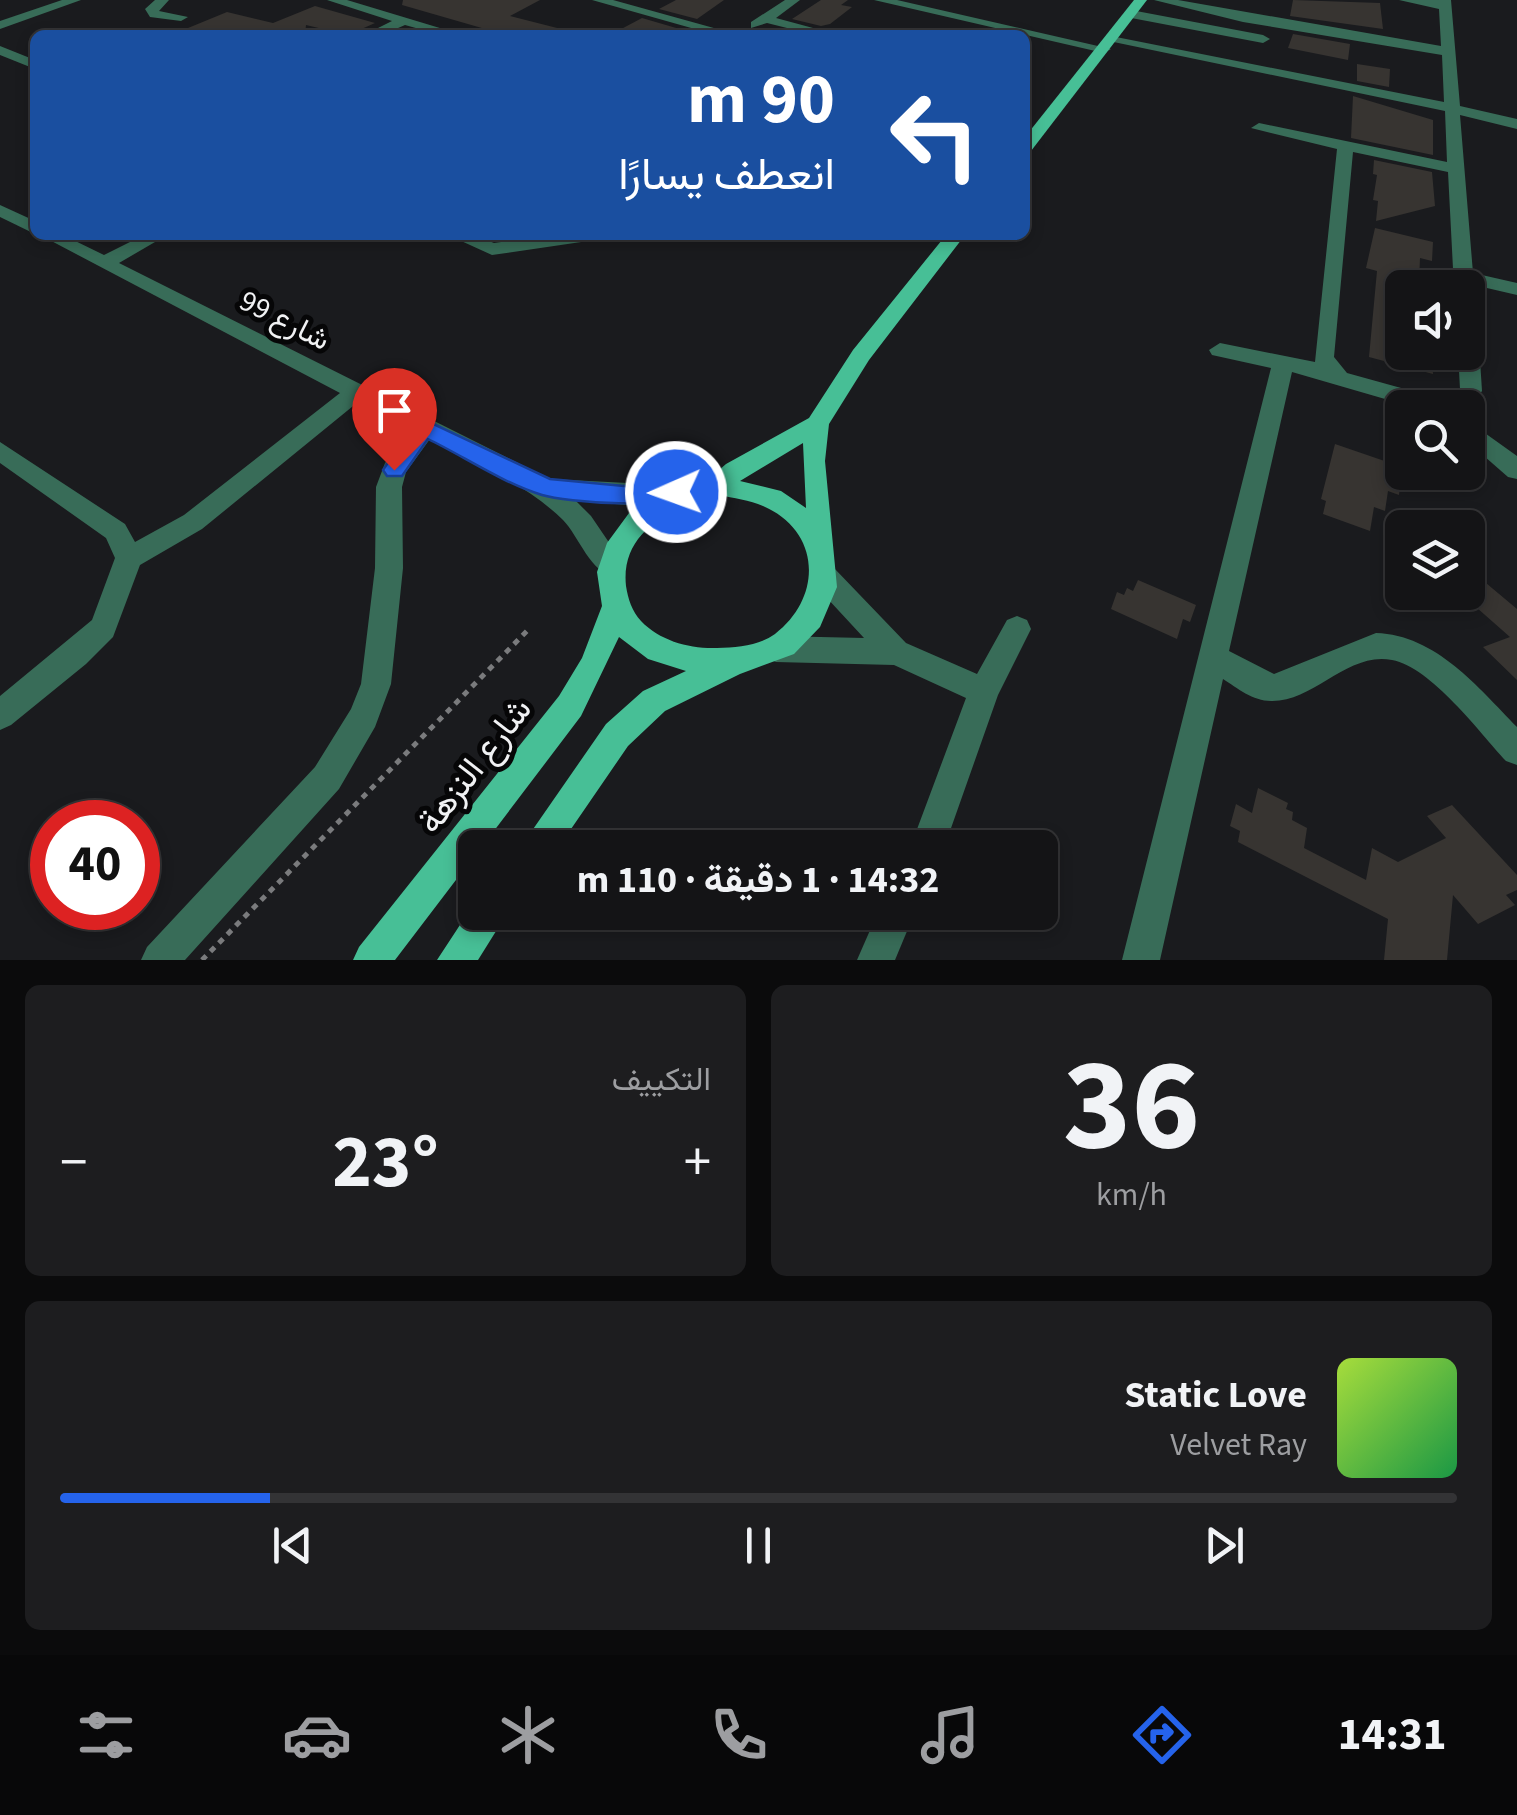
<!DOCTYPE html>
<html lang="ar">
<meta charset="utf-8">
<style>
:root{--surface:#141416;--page:#1d1d1f;--text:#f1f3f6;--muted:#9d9ea1;--line:#333335;--accent:#2563eb}
body{margin:0;font-family:"Source Sans 3",Vazirmatn,sans-serif;background:var(--page);color:var(--text);direction:rtl;height:100vh;display:flex;flex-direction:column;font-size:38px;white-space:nowrap}
*{box-sizing:border-box;margin:0}
p{font-size:32px;color:var(--muted)}
.icon{flex:none;width:55px;height:55px;fill:none;stroke:currentColor;stroke-width:2;stroke-linecap:round;stroke-linejoin:round}
.map{position:relative;height:960px;overflow:hidden;direction:ltr}
.drawer{display:flex;flex-direction:column;gap:25px;padding:25px;background:#0b0b0c;flex:1}
.drawer>*{flex:none}
.guide{position:absolute;left:30px;top:30px;width:1000px;height:210px;border-radius:15px;box-shadow:0 5px 15px #0003,0 0 0 2px var(--line);direction:rtl;background:#1a4fa0;color:#fff;overflow:hidden}
.buttons{position:absolute;left:1385px;top:270px;display:grid;gap:20px}
.buttons a{display:grid;place-items:center;width:100px;height:100px;border-radius:15px;background:var(--surface);box-shadow:0 5px 15px #0003,0 0 0 2px var(--line);font-size:50px}
.speed{position:absolute;left:30px;top:800px;display:flex;gap:20px;font-size:50px;font-weight:700;text-align:center}
.speed>*{display:grid;place-content:center;width:130px;height:130px;border-radius:50%;background:var(--surface);box-shadow:0 5px 15px #0003,0 0 0 2px var(--line);line-height:1}
.speed .limit{border:15px solid #d22;background:#fff;color:#111}
.pin{position:absolute;display:grid;place-items:center;width:85px;height:85px;color:#fff;margin:-102px -42px;border-radius:50% 50% 50% 0;rotate:-45deg;box-shadow:0 0 10px #0007}
.pin .icon{rotate:45deg}
.me{position:absolute;width:110px;margin:-55px;rotate:268deg;stroke-linejoin:round;filter:drop-shadow(0 0 8px #0008)}
.turn{display:flex;align-items:center;gap:35px;height:210px;padding:0 30px;font-size:45px}
.turn .icon{width:130px;height:130px;stroke-width:2.5}
.turn b{display:block;font-size:70px;line-height:85px}
.big{font-size:75px;font-weight:700;line-height:1.1}
.drawer .tile{flex:1;display:flex;flex-direction:column;justify-content:center;gap:15px;min-width:0;padding:0 35px;border-radius:15px;background:var(--page)}
.drawer .dial{align-items:center;gap:0}
.dial b{font-size:130px;line-height:1}
.song{display:flex;align-items:center;gap:30px}
.cover{width:120px;height:120px;border-radius:15px;background:linear-gradient(135deg,hsl(80 70% 55%),hsl(140 70% 35%))}
.played{height:10px;border-radius:5px;background:linear-gradient(90deg,var(--accent) 15%,var(--line) 15%)}
.keys{display:flex;justify-content:space-around;direction:ltr}
.heat{display:flex;justify-content:space-between;align-items:center;font-size:55px;direction:ltr}
.drawer .tiles{flex:1;display:grid;gap:25px;grid-template-columns:1fr 1fr}
.tile:last-child{grid-column:span 2}
.trip{position:absolute;left:458px;top:830px;width:600px;height:100px;border-radius:15px;background:var(--surface);box-shadow:0 5px 15px #0003,0 0 0 2px var(--line);font-weight:700;line-height:100px;text-align:center;direction:rtl}
.menu{display:flex;height:160px;justify-content:space-around;align-items:center;background:#080809;color:var(--muted)}
.menu .icon{width:70px;height:70px}
.menu .active{color:var(--accent)}
.menu b{font-size:45px;color:var(--text)}
.map>svg:first-child{display:block}
.building{fill:#373431}
.lines{fill:none;stroke-linecap:round;stroke-linejoin:round}
.path{stroke:#7a7b7d;stroke-width:5;stroke-dasharray:6 6;stroke-linecap:butt}
.minor{fill:#386c58;fill-rule:evenodd}
.major{fill:#47bf96;fill-rule:evenodd}
.route{fill:#2563eb;stroke:#184099;stroke-width:2.5}
.labels{text-anchor:middle;stroke-width:10;stroke-linejoin:round;paint-order:stroke}
.street-label{font-size:30px;fill:#f0f1f3;stroke:#060607}
.near-street-label{font-size:35px;fill:#f0f1f3;stroke:#060607}
</style>
<div class="map">
<svg width="1517" height="960" viewBox="0 0 1517 960">
<rect width="100%" height="100%" fill="#1a1b1e"/>
<g class="building">
<polygon points="403,0 540,0 510,16 561,29 560,35 506,35 402,5"/>
<polygon points="676,0 724,0 697,19 659,9"/>
<polygon points="821,0 848,0 841,5 852,7 830,24 821,26 792,19"/>
<polygon points="1293,0 1380,3 1383,29 1290,16"/>
<polygon points="315,6 375,23 348,35 306,25 305,35 171,35 227,12 273,23"/>
<polygon points="642,18 683,30 675,35 610,35"/>
<polygon points="1293,34 1350,44 1348,60 1288,48"/>
<polygon points="1357,64 1390,69 1389,87 1357,81"/>
<polygon points="1353,96 1433,120 1433,155 1351,138"/>
<polygon points="1374,160 1432,172 1435,206 1376,221 1378,201 1373,200 1377,175 1373,174"/>
<polygon points="1375,228 1433,242 1432,261 1420,258 1419,282 1402,278 1402,352 1432,355 1433,374 1369,357 1377,271 1366,268"/>
<polygon points="1335,444 1402,467 1399,495 1388,491 1385,511 1374,507 1370,531 1323,514 1326,501 1321,499"/>
<polygon points="1480,578 1517,609 1517,680 1483,647 1510,637 1468,600 1468,583"/>
<polygon points="1138,580 1196,605 1190,622 1183,619 1177,639 1111,609 1117,592 1124,595 1127,588 1133,591"/>
<polygon points="1258,788 1288,803 1286,809 1293,812 1292,820 1307,828 1304,848 1366,880 1372,848 1398,862 1446,838 1427,816 1452,805 1517,875 1517,890 1506,895 1515,905 1478,924 1453,895 1447,960 1384,960 1388,919 1238,842 1240,831 1230,826 1236,804 1252,813"/>
</g>
<g class="lines">
<polyline class="path" points="202,960 527,631"/>
<g class="minor">
<polygon points="62,0 81,0 0,29 0,21"/>
<polygon points="155,0 169,0 159,11 188,17 181,21 150,17 145,9"/>
<polygon points="327,0 347,0 463,35 441,35 405,25 382,35 364,35 392,21"/>
<polygon points="592,0 613,0 739,35 716,35"/>
<polygon points="785,0 800,0 776,18 839,35 815,35 767,23 751,28 751,22"/>
<polygon points="874,0 897,0 1111,49 1104,53"/>
<path d="M1154,0H1178L1441,46L1439,9L1399,0H1451L1460,106L1517,119V129L1460,115L1473,273L1517,283V295L1474,285L1468,293V288H1454L1448,172L1353,152L1334,357L1347,373L1448,401L1460,389L1458,352H1468V337L1479,344L1482,391L1468,409L1416,408L1292,372L1229,651L1274,674L1376,633C1436,635 1478,687 1517,727V765L1506,761C1480,733 1431,667 1392,660C1348,651 1314,702 1271,701C1253,701 1237,688 1223,679L1160,960H1122L1271,368L1212,355L1209,350L1220,343L1315,362L1337,149L1251,128L1259,123L1447,162L1445,111L1104,40L1111,36L1444,102L1442,55L1243,22Z"/>
<polygon points="1131,10 1263,35 1270,39 1263,43 1126,17 1125,14"/>
<polygon points="0,46 35,60 35,69 0,55"/>
<polygon points="0,205 35,221 35,234 0,217"/>
<path d="M40,235H63L104,255L144,235H167L119,263L550,479L686,486L690,493L686,500C652,511 610,503 575,500L591,516L625,566L621,574C594,583 580,537 563,520C525,483 476,463 430,439L406,472L402,487L403,568L391,684L375,727L339,789L185,960H141L147,947L315,767L351,709L361,684L375,568L376,487L385,463L411,430L358,402L202,529L140,565L113,637L86,664L11,725L0,730V696L92,620L115,558L106,538L0,463V442L125,524L135,542L184,515L340,393Z"/>
<polygon points="448,235 474,235 494,243 549,235 597,235 588,241 492,255"/>
<polygon points="1468,421 1517,456 1517,479 1508,477 1468,442"/>
<polygon points="824,565 834,568 906,643 977,674 1007,620 1017,616 1027,620 1031,629 998,695 944,848 910,848 966,698 894,665 776,662 766,658 761,649 766,640 776,636 864,638 814,584 810,576 814,568"/>
<polygon points="878,912 915,912 895,960 857,960"/>
</g>
<g class="major">
<polygon points="1134,0 1147,0 1031,151 1025,153 1025,137"/>
<path d="M946,235H965L869,360L829,424L825,461L837,587L820,627L794,654L740,674L665,711L628,746L558,848H520L606,724L643,691L686,671L648,659L619,637L581,716L481,848H475V855L395,960H353L359,947L559,696L582,658L602,606L597,572L607,543L632,509L665,489L711,477L726,464L809,418L853,350ZM803,443L806,508L781,491L740,481ZM719,495C733,498 750,500 763,506C821,531 823,597 775,634C758,646 738,647 717,648C690,649 660,641 641,621C632,611 628,599 626,586C620,530 674,506 719,495Z"/>
<polygon points="475,902 475,912 508,912 478,960 437,960"/>
</g>
</g>
<path class="route" d="M425,420L550,479L624,486L676,484L688,492C676,511 565,502 542,495C503,483 465,457 428,439L402,476H387L383,470L387,464L417,423Z"/>
<g class="labels">
<g class="street-label">
<text transform="translate(285 320) rotate(27)" y="10">شارع 99</text>
</g>
<g class="near-street-label">
<text transform="translate(474 765) rotate(-52)" y="12">شارع النزهة</text>
</g>
</g>
</svg>
<div class="buttons">
<a><svg class="icon" aria-label="sound" viewBox="0 0 24 24"><path d="M4 9h4l5-4v14l-5-4H4zM17 9q2 3 0 6"/></svg></a>
<a><svg class="icon" aria-label="search" viewBox="0 0 24 24"><circle cx="10" cy="10" r="6"/><path d="M15 15l6 6"/></svg></a>
<a><svg class="icon" aria-label="layers" viewBox="0 0 24 24"><path d="M12 4l9 5-9 5-9-5zM3 14l9 5 9-5"/></svg></a>
</div>
<div class="speed"><div class="limit">40</div></div>
<div class="pin" style="left:394px;top:470px;background:#d93025"><svg class="icon" aria-label="arrive" viewBox="0 0 24 24"><path d="M6 21V4h12l-3 4 3 4H6"/></svg></div>
<svg class="me" style="left:676px;top:492px" viewBox="-20 -20 40 40"><circle r="17" fill="#2563eb" stroke="#fff" stroke-width="3"/><path d="M0-11L8 9 0 5-8 9z" fill="#fff"/></svg>
<div class="trip">14:32 · 1 دقيقة · 110 m</div>
<div class="guide">
<div class="turn"><svg class="icon" aria-label="left" viewBox="0 0 24 24"><path d="M17 20v-9H6M10 6l-5 5 5 5"/></svg><div><b>90 m</b>انعطف يسارًا</div></div>
</div>
</div>
<section class="drawer">
<div class="tiles">
<div class="tile dial"><b>36</b><p>km/h</p></div>
<div class="tile"><p>التكييف</p>
<div class="heat"><a>−</a><b class="big">23°</b><a>+</a></div>
</div>
<div class="tile">
<div class="song"><i class="cover"></i><div><b>Static Love</b><p>Velvet Ray</p></div></div>
<div class="played"></div>
<div class="keys"><svg class="icon" aria-label="previous" viewBox="0 0 24 24"><path d="M18 5L8 12l10 7zM5 5v14"/></svg><svg class="icon" aria-label="pause" viewBox="0 0 24 24"><path d="M8 5v14M16 5v14"/></svg><svg class="icon" aria-label="next" viewBox="0 0 24 24"><path d="M6 5l10 7-10 7zM19 5v14"/></svg></div>
</div>
</div>
</section>
<nav class="menu">
<b>14:31</b>
<svg class="icon active" aria-label="directions" viewBox="0 0 24 24"><path d="M12 3l9 9-9 9-9-9zM9 14v-3h6M13 9l2 2-2 2"/></svg>
<svg class="icon" aria-label="music" viewBox="0 0 24 24"><path d="M9 18V5l10-2v13"/><circle cx="6" cy="18" r="3"/><circle cx="16" cy="16" r="3"/></svg>
<svg class="icon" aria-label="phone" viewBox="0 0 24 24"><path d="M5 4h4l2 5-3 2q2 4 5 5l2-3 5 2v4C11 20 4 13 5 4z"/></svg>
<svg class="icon" aria-label="climate" viewBox="0 0 24 24"><path d="M12 3v18M4 7l16 10M4 17L20 7"/></svg>
<svg class="icon" aria-label="car" viewBox="0 0 24 24"><path d="M5 17H2v-5l4-1 3-4h7l3 4 3 1v5h-3M9 17h6M6 11h13"/><circle cx="7" cy="17" r="2"/><circle cx="17" cy="17" r="2"/></svg>
<svg class="icon" aria-label="filters" viewBox="0 0 24 24"><path d="M4 7h16M4 17h16"/><circle cx="9" cy="7" r="2"/><circle cx="15" cy="17" r="2"/></svg>
</nav>
